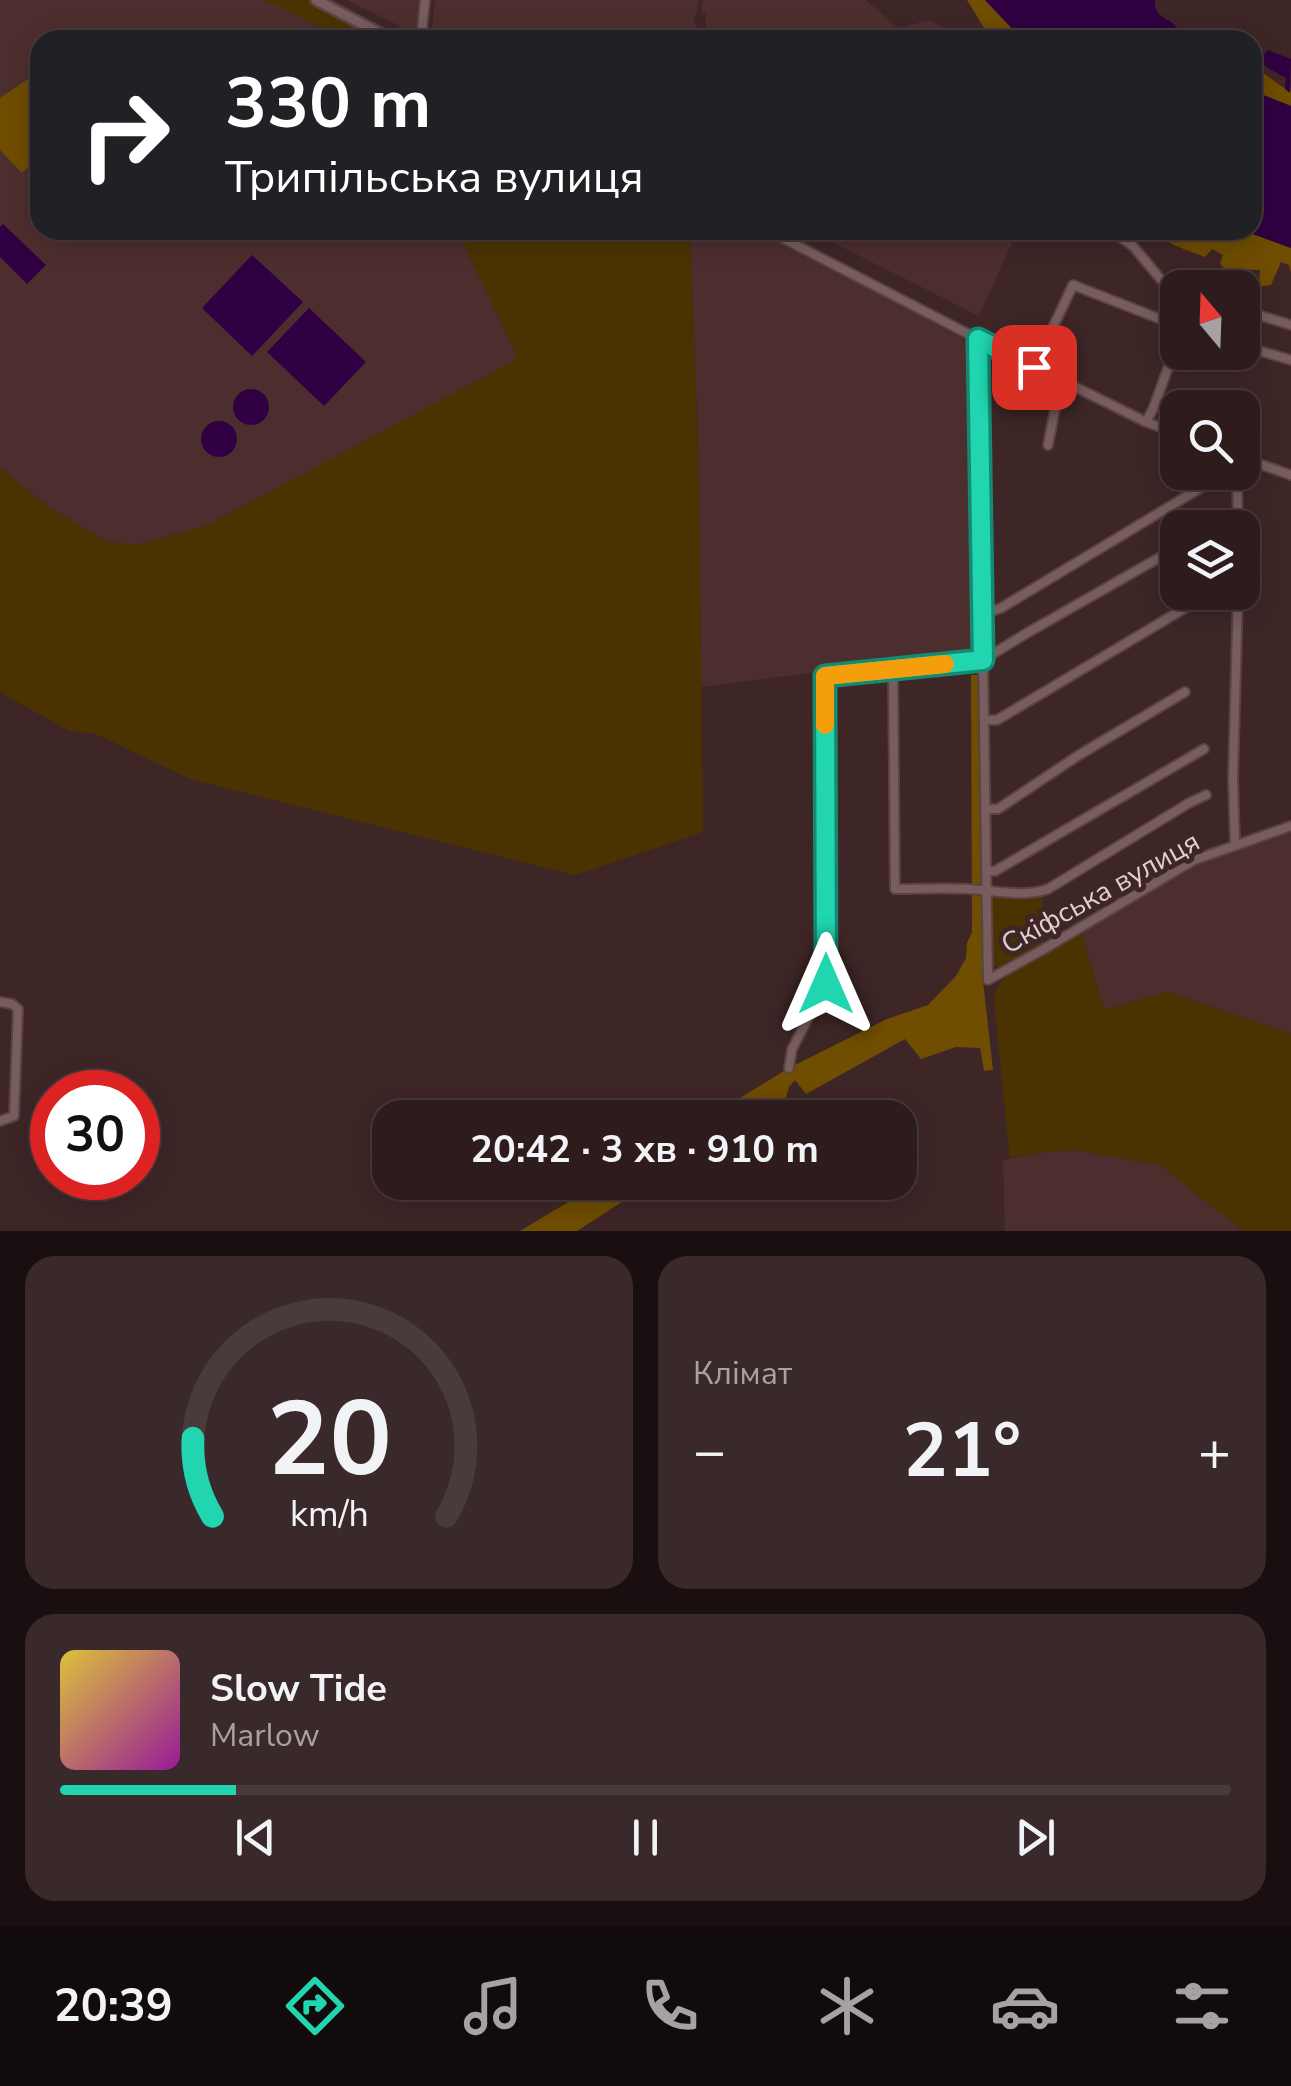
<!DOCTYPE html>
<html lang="uk">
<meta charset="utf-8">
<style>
:root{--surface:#2e1c1d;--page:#3a292a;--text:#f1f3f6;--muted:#a7a1a4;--line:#493a3b;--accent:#20d5b0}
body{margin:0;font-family:"Nunito Sans",sans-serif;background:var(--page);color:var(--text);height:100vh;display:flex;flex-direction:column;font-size:38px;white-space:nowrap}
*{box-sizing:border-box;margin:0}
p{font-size:32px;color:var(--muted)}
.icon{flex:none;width:55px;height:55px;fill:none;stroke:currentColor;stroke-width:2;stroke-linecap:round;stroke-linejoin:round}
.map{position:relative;height:1231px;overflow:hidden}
.details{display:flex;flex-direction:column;gap:25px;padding:25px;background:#190f10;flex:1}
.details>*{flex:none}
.hud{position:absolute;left:30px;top:30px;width:1232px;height:210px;border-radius:30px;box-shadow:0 5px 25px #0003,0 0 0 2px var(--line);background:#202124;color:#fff;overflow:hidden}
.needle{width:65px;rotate:341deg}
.tools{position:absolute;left:1160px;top:270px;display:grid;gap:20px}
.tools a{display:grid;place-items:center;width:100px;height:100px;border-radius:20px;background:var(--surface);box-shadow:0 5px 25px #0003,0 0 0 2px var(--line);font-size:50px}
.speed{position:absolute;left:30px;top:1070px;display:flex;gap:20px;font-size:50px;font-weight:700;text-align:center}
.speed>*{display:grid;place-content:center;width:130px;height:130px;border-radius:50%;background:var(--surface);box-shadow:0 5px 25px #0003,0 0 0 2px var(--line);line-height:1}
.speed .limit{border:15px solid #d22;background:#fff;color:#111}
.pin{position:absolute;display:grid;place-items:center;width:85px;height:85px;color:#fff;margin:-42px;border-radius:20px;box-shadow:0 5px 15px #0006}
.me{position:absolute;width:110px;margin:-55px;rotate:0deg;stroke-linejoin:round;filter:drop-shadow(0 0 8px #0008)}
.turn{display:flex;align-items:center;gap:35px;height:210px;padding:0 30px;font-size:45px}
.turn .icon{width:130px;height:130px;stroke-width:2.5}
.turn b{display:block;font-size:70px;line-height:85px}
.big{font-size:75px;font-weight:700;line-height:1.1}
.details .tile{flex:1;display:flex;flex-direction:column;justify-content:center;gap:15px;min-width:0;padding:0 35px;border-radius:30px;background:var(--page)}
.details .dial{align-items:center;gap:0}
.dial svg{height:260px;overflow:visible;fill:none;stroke:var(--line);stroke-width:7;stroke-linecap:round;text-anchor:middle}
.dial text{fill:var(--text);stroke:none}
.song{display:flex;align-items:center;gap:30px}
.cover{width:120px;height:120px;border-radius:15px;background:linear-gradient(135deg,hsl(50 70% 55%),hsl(300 70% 35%))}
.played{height:10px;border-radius:5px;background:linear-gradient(90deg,var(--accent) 15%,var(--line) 15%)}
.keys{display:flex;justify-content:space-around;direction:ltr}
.heat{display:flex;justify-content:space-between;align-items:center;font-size:55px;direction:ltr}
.details .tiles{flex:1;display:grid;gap:25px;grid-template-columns:1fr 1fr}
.tile:last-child{grid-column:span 2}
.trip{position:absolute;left:372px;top:1100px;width:545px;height:100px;border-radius:30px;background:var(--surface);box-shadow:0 5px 25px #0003,0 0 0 2px var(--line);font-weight:700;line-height:100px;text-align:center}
.tab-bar{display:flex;height:160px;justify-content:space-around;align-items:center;background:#120b0c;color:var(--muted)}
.tab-bar .icon{width:70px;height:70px}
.tab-bar .active{color:var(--accent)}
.tab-bar b{font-size:45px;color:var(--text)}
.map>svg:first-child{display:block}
.built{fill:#4d2e2f}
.green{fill:#4b3301}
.forest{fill:#6f4d01}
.water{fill:#300042}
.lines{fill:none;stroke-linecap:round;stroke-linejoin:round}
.minor-casing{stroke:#584445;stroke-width:12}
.tertiary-casing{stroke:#584445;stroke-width:14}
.minor{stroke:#795d5e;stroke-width:8}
.tertiary{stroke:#795d5e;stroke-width:9}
.route-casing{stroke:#158a72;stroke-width:25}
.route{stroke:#20d5b0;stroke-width:18}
.slow{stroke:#f59e0b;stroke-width:18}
.labels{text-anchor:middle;stroke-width:10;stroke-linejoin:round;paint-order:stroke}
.street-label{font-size:28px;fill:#dfcfcf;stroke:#3e2627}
</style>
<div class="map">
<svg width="1291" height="1231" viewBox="0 0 1291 1231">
<rect width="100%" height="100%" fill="#3e2627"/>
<g class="built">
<polygon points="0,0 261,0 268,4 272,3 345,40 40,40 40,230 457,230 517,355 510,363 434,405 206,526 136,545 108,542 49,507 0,468"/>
<polygon points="346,0 420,0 416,34"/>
<polygon points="435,0 698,0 697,12 693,21 696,25 694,40 431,40"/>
<polygon points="703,0 866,0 898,28 929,20 968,40 706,40 706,14 701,13"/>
<polygon points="690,230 752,230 861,284 969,342 977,658 793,675 701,687 699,474"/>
<polygon points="808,230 1018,230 979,316"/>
<polygon points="1291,830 1291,1034 1167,992 1104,1010 1082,933 1201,862"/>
<polygon points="1074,1150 1160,1165 1243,1231 1005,1231 1003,1160 1052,1151"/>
</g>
<g class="green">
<polygon points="261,0 312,0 382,39 345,40 272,3 268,4"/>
<polygon points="457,230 690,230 699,474 703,832 575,875 190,779 96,734 69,731 0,692 0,468 49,507 108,542 136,545 206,526 510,363 517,356"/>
<polygon points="989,895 1042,895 1043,946 1004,968 996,967 991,962"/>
<polygon points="1082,933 1104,1010 1167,992 1291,1034 1291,1231 1243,1231 1160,1165 1074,1150 1052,1151 1010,1158 994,1001 996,989 1007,976"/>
</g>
<g class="forest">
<polygon points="967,0 985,0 1023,40 986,40 989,36"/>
<polygon points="1256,68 1290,92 1291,88 1291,106 1253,91 1252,69"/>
<polygon points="40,71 40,156 22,173 0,150 0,98"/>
<path d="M1155,230H1242L1291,248V273L1289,265L1281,262L1271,285L1259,287L1260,270L1224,269L1220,263L1223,255L1212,249L1205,257C1188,250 1166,245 1155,230Z"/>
<polygon points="971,675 978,675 983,981 993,1070 984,1071 980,1048 956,1047 921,1059 905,1039 806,1094 795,1080 789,1087 786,1098 754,1117 707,1118 789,1068 887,1019 928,1005 956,976 966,958 967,943 972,932"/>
<polygon points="600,1183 646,1183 645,1187 577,1231 520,1231"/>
</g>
<g class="water">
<path d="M985,0H1155C1154,14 1160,15 1171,22C1177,26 1180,33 1184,40H1023Z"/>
<polygon points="1268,50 1291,59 1290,93 1285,89 1286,78 1266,67 1263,63 1253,69 1253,55 1260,59"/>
<polygon points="1253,91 1291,106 1291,248 1242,230 1252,230"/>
<polygon points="3,224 46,265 27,284 0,257 0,227"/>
<polygon points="252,255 303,302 252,356 202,308"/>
<polygon points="309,308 366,362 324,406 267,352"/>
<circle cx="251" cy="407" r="18"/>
<circle cx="219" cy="439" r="18"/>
</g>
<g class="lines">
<g class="minor-casing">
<g id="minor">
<polyline points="421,40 425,0"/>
<polyline points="767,230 978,339 1146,422 1178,434"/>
<polyline points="1110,230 1133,246 1163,282 1178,288"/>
<polyline points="1242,310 1291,325"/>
<polyline points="978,339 988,980 1044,949 1194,860 1291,826"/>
<polyline points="1242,346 1291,360"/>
<polyline points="1034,367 1073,285 1178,326"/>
<polyline points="1146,422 1153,409 1178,341"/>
<polyline points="1048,445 1056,404 1063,381"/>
<polyline points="1242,458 1291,475"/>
<polyline points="1237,472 1238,528"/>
<polyline points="1212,528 1238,513"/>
<polyline points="982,614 1001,608 1227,472"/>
<path d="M893,669L895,889C919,889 943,888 968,889C993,890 1023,898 1048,889L1189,803L1206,795"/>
<polyline points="984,720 997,720 1212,592"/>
<polyline points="985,809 998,809 1079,755 1185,692"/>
<polyline points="1235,845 1233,778 1238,592"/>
<polyline points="986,871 995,871 1204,749"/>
<polyline points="0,1002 12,1004 18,1009 14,1116 0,1121"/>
<polyline points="789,1068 792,1049 826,984 825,676 983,660 1027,633 1178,547"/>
</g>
</g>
<g class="tertiary-casing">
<polyline id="tertiary" points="316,0 393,40"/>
</g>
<use href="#minor" class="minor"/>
<use href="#tertiary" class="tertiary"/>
</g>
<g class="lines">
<g class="route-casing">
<polyline id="route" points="826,984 825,676 983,660 978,339 1034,367"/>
</g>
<use href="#route" class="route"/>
<polyline class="slow" points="825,725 825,676 945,664"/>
</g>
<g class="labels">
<g class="street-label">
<text transform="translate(1100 892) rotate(-29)" y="10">Скіфська вулиця</text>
</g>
</g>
</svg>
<div class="tools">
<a><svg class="needle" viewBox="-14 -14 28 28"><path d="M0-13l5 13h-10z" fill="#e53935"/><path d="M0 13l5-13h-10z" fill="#a7a1a4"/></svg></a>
<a><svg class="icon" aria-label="search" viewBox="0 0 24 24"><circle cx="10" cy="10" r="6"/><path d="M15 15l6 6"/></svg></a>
<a><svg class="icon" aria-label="layers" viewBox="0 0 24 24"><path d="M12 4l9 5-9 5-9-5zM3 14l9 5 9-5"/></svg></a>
</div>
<div class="speed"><div class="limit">30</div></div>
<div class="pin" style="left:1034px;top:367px;background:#d93025"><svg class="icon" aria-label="arrive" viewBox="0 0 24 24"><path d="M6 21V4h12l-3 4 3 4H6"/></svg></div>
<svg class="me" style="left:826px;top:984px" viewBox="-20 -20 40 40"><path d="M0-17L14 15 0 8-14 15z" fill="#20d5b0" stroke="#fff" stroke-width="4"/></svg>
<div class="trip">20:42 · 3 хв · 910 m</div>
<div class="hud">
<div class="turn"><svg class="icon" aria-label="right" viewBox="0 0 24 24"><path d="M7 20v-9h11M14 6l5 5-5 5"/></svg><div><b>330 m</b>Трипільська вулиця</div></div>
</div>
</div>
<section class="details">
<div class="tiles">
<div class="tile dial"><svg viewBox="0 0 100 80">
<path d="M14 69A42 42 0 1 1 86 69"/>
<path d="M14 69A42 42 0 0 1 8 45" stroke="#20d5b0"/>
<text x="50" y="56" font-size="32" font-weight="700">20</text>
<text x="50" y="72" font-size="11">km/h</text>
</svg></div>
<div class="tile"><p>Клімат</p>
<div class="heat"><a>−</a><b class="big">21°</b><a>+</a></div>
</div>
<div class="tile">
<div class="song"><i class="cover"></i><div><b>Slow Tide</b><p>Marlow</p></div></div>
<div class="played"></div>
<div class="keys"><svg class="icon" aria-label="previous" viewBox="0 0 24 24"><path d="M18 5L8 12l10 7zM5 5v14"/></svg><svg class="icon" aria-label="pause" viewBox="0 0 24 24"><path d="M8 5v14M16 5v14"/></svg><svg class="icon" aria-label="next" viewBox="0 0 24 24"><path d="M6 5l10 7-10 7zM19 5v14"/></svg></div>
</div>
</div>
</section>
<nav class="tab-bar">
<b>20:39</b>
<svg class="icon active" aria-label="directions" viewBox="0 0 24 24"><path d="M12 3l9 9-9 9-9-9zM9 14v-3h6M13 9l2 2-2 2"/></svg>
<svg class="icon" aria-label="music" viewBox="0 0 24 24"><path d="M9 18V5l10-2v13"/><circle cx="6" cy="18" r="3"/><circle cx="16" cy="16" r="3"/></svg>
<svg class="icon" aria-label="phone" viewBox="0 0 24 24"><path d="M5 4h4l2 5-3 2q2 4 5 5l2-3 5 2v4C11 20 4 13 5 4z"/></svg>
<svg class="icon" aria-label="climate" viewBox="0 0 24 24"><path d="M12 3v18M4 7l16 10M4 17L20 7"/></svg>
<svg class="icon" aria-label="car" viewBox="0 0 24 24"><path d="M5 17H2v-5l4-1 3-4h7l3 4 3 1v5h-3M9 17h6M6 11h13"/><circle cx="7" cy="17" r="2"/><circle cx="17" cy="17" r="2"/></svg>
<svg class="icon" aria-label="filters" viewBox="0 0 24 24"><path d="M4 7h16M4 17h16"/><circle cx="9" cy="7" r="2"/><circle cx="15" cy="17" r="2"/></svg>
</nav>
